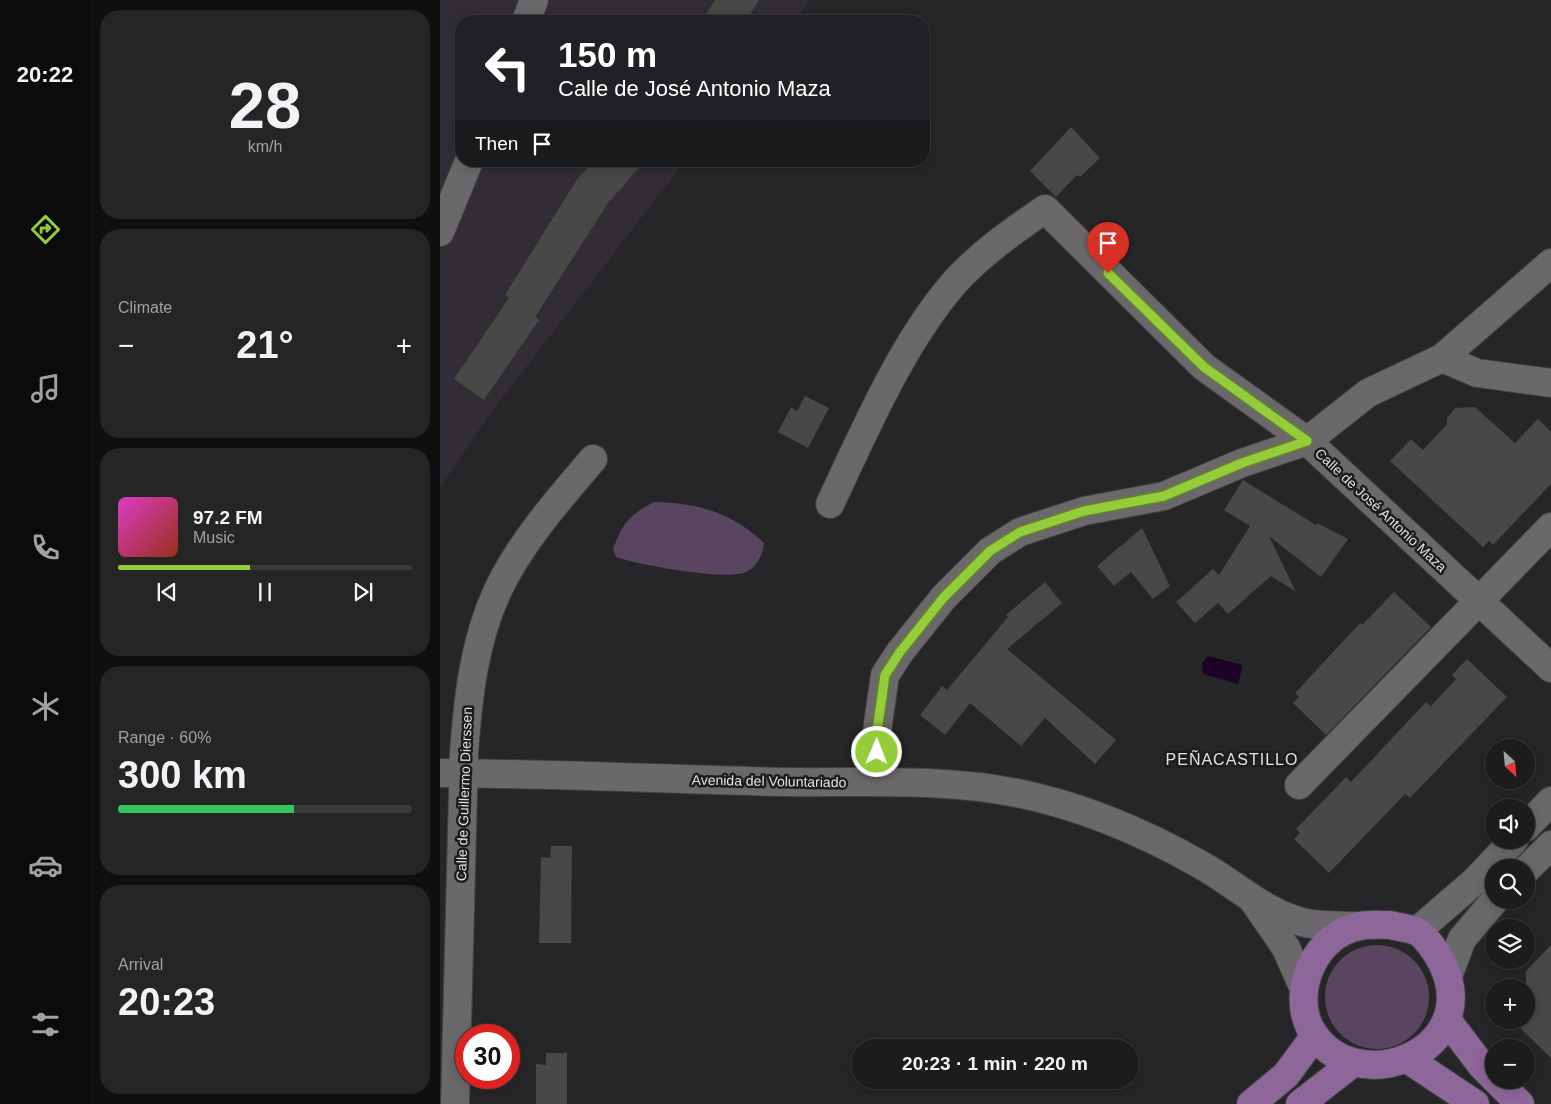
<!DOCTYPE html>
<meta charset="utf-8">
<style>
:root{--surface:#1c1c1d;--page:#252526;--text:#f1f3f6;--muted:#a0a1a4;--line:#3a3a3b;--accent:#94cc3c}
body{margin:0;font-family:Helvetica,sans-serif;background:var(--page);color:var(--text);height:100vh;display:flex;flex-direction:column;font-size:19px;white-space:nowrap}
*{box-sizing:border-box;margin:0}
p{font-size:16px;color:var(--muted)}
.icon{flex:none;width:28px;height:28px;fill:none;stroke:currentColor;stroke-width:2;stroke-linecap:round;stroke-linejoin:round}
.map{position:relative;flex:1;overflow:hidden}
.panel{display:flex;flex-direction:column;gap:10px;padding:10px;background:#0f0f10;width:350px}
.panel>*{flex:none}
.top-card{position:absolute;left:15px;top:15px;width:475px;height:152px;border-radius:20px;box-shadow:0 2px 12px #0003,0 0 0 1px var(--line);background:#202124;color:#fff;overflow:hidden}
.needle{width:32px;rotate:154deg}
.buttons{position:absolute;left:1045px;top:739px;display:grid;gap:10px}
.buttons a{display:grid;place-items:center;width:50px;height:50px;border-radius:50%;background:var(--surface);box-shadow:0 2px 12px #0003,0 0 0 1px var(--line);font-size:25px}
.speed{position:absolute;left:15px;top:1024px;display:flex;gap:10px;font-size:25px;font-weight:700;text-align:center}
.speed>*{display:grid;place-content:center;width:65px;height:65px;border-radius:50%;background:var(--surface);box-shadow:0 2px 12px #0003,0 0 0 1px var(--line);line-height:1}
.speed .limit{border:8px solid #d22;background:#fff;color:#111}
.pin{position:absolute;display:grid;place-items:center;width:42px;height:42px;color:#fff;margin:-51px -21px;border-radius:50% 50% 50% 0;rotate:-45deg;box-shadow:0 0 5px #0007}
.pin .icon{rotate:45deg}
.me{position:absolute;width:55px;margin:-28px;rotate:1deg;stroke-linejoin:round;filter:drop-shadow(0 0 4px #0008)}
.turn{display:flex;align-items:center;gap:18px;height:105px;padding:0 20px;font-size:22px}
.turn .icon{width:65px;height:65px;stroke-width:2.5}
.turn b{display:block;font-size:35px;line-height:42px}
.then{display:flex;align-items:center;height:48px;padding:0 20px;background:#0003;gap:10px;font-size:19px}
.big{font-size:38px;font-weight:700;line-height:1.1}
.panel .widget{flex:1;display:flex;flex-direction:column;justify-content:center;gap:8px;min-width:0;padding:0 18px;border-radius:20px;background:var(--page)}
.panel .dial{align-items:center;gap:0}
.dial b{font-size:65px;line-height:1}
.song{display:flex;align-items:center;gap:15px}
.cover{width:60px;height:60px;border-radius:8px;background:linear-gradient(135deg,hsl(310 70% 55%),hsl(10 70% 35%))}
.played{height:5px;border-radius:2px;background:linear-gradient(90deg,var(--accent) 45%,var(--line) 45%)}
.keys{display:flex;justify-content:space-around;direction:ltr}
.heat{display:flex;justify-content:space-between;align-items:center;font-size:28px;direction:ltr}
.charge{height:8px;border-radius:4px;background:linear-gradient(90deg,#34c759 60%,var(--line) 0)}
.trip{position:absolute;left:411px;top:1039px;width:288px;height:50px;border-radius:25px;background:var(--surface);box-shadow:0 2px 12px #0003,0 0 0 1px var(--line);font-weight:700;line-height:50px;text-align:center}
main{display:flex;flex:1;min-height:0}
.menu{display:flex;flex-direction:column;width:90px;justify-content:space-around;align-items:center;background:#0b0b0c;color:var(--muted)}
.menu .icon{width:35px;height:35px}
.menu .selected{color:var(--accent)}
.menu b{font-size:22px;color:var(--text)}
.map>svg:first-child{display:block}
.built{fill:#322d34}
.green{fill:#594560}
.water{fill:#1e0227}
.building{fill:#474946}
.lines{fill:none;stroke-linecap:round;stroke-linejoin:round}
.minor-casing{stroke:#424142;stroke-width:30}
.major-casing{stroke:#424142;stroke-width:30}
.minor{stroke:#6a686b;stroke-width:28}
.major{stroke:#8d669a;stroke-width:28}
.route-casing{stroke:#608527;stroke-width:12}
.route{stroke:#94cc3c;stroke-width:9}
.labels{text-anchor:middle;stroke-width:5;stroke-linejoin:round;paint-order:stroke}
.street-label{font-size:14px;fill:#e2e1e2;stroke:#1d1b1d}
.quarter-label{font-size:16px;letter-spacing:1px;fill:#e2e1e2;stroke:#1d1b1d}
</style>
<main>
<nav class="menu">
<b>20:22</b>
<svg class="icon selected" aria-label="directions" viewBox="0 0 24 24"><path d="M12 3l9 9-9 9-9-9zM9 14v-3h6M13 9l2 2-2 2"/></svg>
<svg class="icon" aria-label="music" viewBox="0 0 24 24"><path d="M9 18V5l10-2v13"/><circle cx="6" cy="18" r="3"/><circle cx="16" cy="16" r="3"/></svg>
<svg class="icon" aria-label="phone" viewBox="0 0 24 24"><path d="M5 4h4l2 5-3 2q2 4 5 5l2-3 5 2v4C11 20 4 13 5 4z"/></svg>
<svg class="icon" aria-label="climate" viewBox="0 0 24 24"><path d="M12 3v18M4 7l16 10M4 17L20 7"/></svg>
<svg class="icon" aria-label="car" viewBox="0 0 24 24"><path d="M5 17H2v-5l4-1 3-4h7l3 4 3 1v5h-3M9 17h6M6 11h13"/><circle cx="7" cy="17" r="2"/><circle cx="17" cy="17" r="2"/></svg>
<svg class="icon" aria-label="filters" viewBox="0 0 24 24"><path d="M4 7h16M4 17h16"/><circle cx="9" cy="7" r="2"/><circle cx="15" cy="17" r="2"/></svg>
</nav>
<section class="panel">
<div class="widget dial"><b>28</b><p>km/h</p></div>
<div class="widget"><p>Climate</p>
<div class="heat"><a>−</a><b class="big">21°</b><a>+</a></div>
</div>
<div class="widget">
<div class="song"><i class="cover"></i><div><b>97.2 FM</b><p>Music</p></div></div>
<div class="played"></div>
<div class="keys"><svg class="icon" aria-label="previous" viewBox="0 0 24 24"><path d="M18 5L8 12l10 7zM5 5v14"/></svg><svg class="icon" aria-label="pause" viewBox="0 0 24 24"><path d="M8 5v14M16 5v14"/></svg><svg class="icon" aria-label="next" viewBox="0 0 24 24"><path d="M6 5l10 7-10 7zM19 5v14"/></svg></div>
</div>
<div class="widget"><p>Range · 60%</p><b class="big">300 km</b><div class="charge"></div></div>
<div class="widget"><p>Arrival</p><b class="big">20:23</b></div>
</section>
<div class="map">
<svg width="1111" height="1104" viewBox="0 0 1111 1104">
<rect width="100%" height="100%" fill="#262527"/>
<polygon class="built" points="0,0 370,0 354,21 21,21 21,161 245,161 47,418 0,488"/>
<g class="green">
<path d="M214,502C258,503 291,512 324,543C323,554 317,567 306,572C285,581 199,565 176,557L173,549C182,524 190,514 214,502Z"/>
<circle cx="937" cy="997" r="52"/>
</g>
<polygon class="water" points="768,656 803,665 798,684 763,674 762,663"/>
<g class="building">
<polygon points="275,0 319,0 306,21 262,21"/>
<polygon points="631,127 660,158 640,177 637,175 616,197 590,171"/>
<polygon points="153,161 205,161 168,203 95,317 99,320 44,400 14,379 69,298 65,295 136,181"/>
<polygon points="365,396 389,408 368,448 338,432 351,407 357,411"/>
<polygon points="1035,407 1075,443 1098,419 1111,432 1111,484 1053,545 1049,541 1043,547 950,461 971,439 983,450 1007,424 1007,418 1015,408"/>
<polygon points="803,480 876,525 877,523 908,539 881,577 829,536 856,592 831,576 788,614 778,603 755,623 736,602 773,569 779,575 810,526 784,510"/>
<polygon points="702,528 730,586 713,599 691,572 674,586 657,566"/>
<polygon points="605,582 622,603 567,649 676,740 655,764 605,718 581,746 530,703 505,735 480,715 502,686 507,690 568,617 566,615"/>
<polygon points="954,592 991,627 886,735 853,703 859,697 855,693 920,623 922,625"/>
<polygon points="1027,659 1067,697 970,798 965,794 889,873 854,839 860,833 856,829 906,777 911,782 986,702 991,706 1016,679 1012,675"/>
<polygon points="111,846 132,846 131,943 99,943 101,857 110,858"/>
<polygon points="1111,945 1111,1058 1072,1020 1086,1020 1086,971"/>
<polygon points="106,1053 127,1053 127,1104 96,1104 96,1064 106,1065"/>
</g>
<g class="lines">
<g class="minor-casing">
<g id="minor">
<polyline points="86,21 94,0"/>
<polyline points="0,232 29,161"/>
<polyline points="1002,358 1037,373 1111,383"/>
<path d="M390,504C424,432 462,343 514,283C540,254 573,231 605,209L764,367L867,441L1111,668"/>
<path d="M0,773C114,774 229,779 344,782C421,783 501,778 577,793C642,806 705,833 763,866C796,885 824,912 862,922C879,927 901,925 919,926"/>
<polyline points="439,782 436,738 445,675 460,652 504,597 550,551 580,532 644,511 724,496 802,463 867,441 928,393 1002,358 1111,263"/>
<polyline points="859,785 1111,527"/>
<polyline points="1086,827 1111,801"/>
<polyline points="1086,870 1111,845"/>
<polyline points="813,900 846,948 864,989"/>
<polyline points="977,931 1035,881 1074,840"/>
<polyline points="1008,976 1022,939 1055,900"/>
<path d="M15,1104L24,753C28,698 34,642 57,592C80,543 118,500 153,459"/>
</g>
</g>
<g class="major-casing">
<g id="major">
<path d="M950,925C958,927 968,928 976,931C986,936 997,953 1002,963C1046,1052 912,1104 870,1028C851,989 876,934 920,926C929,924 940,925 950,925Z"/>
<polyline points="1007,1020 1042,1066 1054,1078"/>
<polyline points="972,1062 1035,1104"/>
<polyline points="1056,1080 1080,1104"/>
<polyline points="811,1104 846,1075 874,1037"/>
<polyline points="860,1104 909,1066"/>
</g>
</g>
<use href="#minor" class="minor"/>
<use href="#major" class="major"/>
</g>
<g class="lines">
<g class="route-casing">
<polyline id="route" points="437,752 436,738 445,675 460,652 504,597 550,551 580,532 644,511 724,496 802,463 867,441 764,367 668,273"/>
</g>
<use href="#route" class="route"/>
</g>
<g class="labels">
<g class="street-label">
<text transform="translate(941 510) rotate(43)" y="5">Calle de José Antonio Maza</text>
<text transform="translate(329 781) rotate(1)" y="5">Avenida del Voluntariado</text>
<text transform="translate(24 794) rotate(-88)" y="5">Calle de Guillermo Dierssen</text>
</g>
<g class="quarter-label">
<text x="792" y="765">PEÑACASTILLO</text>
</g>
</g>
</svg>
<div class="buttons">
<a><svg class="needle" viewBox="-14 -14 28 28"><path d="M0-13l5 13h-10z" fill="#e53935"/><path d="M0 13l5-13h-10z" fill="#a0a1a4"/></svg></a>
<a><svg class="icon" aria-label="sound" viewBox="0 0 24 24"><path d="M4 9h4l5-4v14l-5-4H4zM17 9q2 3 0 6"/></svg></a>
<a><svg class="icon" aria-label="search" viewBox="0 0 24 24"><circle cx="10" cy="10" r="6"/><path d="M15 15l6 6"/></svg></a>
<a><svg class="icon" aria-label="layers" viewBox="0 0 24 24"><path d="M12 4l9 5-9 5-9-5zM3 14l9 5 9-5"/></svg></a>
<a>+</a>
<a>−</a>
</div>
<div class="speed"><div class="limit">30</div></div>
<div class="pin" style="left:668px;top:273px;background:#d93025"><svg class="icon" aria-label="arrive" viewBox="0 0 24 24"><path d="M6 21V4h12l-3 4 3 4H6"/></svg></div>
<svg class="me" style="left:437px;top:752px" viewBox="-20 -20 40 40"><circle r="17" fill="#94cc3c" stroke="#fff" stroke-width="3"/><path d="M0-11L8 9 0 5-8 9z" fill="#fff"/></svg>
<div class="trip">20:23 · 1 min · 220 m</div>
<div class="top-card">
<div class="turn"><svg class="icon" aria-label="left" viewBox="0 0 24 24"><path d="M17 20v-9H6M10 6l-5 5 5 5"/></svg><div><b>150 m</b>Calle de José Antonio Maza</div></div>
<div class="then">Then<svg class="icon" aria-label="arrive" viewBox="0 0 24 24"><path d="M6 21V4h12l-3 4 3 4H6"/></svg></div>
</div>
</div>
</main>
